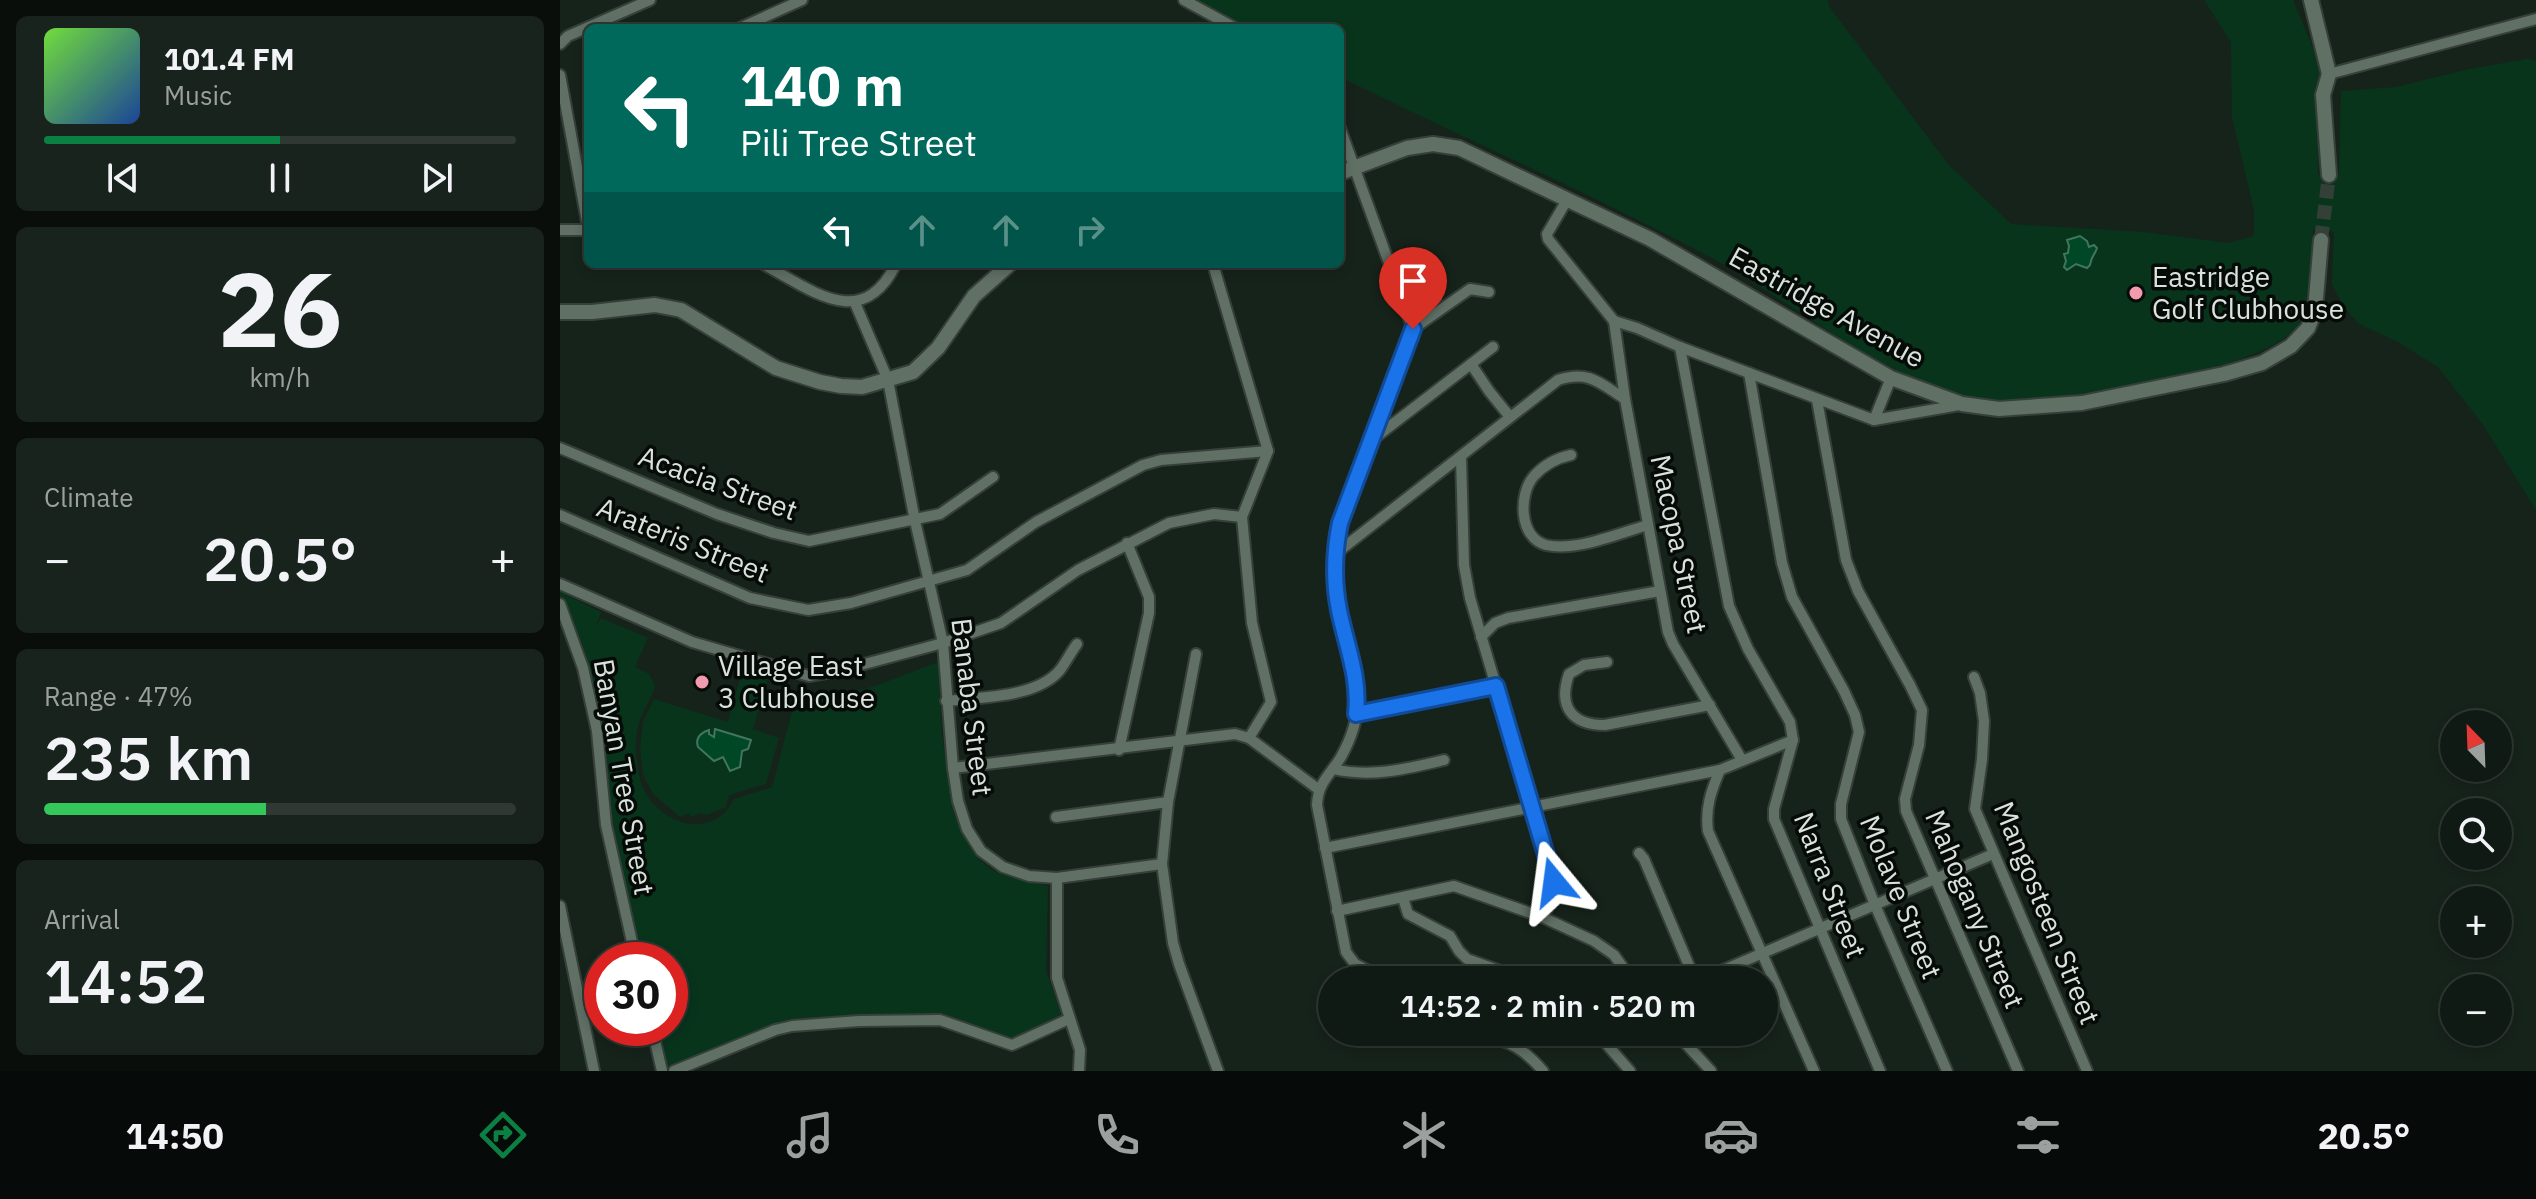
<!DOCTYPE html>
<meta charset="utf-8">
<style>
:root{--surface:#101a14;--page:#19231d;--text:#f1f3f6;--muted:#9ca1a0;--line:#303834;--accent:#0b8043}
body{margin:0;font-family:"IBM Plex Sans",sans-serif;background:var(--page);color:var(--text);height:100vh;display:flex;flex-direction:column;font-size:30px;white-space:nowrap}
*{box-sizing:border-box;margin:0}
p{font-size:26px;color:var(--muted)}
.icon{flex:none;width:44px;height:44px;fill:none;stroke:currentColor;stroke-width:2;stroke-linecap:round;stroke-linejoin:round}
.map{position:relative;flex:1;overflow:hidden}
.drawer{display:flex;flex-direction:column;gap:16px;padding:16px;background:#090e0b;width:560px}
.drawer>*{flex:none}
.hud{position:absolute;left:24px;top:24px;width:760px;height:244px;border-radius:12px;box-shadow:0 4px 12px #0003,0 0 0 2px var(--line);background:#00695c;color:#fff;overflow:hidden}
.needle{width:52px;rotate:337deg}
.controls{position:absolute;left:1880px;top:710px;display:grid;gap:16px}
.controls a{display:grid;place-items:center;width:72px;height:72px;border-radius:50%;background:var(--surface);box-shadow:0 4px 12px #0003,0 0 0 2px var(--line);font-size:40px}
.speed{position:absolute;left:24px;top:942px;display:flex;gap:16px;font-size:40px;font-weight:700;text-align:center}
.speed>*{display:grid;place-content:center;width:104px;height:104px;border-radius:50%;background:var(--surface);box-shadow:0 4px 12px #0003,0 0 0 2px var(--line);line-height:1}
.speed .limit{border:12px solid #d22;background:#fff;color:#111}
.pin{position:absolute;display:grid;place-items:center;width:68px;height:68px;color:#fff;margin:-82px -34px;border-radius:50% 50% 50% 0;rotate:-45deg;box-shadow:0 0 8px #0007}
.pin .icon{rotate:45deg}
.me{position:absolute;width:88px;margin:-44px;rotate:344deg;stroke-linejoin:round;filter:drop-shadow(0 0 6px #0008)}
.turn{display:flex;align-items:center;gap:28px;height:168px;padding:0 24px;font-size:36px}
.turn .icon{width:104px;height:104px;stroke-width:2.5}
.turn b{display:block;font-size:56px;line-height:68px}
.lanes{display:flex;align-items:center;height:76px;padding:0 24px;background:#0003;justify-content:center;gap:40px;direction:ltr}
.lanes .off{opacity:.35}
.big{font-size:60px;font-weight:600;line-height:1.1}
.drawer .widget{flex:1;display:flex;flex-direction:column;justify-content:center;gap:12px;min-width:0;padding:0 28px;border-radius:12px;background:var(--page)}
.drawer .dial{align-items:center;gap:0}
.dial b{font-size:104px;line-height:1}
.song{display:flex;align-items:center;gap:24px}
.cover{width:96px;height:96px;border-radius:12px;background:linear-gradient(135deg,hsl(100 70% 55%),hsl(220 70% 35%))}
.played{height:8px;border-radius:4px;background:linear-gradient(90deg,var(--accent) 50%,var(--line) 50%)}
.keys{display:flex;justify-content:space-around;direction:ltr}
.heat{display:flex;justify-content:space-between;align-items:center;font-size:44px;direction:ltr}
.charge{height:12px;border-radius:6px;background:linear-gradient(90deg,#34c759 47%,var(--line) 0)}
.trip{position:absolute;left:758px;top:966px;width:460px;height:80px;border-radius:40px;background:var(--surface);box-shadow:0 4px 12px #0003,0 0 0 2px var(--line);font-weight:600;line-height:80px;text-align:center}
.menu{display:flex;height:128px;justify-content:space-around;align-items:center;background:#060a08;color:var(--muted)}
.menu .icon{width:56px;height:56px}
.menu .active{color:var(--accent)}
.menu b{font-size:36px;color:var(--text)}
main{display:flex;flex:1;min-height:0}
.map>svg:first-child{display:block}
.green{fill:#08341c}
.water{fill:#004725;stroke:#41765c;stroke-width:2}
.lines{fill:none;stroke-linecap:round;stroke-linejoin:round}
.secondary-tunnel{stroke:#334037;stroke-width:14;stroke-dasharray:14 7;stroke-linecap:butt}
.street-casing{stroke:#363f39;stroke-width:14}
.secondary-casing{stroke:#363f39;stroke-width:18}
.street{stroke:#607065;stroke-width:10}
.secondary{stroke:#607065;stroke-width:14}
.route-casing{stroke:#114b97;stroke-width:20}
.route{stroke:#1a73e8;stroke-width:14}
.poi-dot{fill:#f29aae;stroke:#060b07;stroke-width:3}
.labels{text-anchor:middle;stroke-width:7;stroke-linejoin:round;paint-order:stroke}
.poi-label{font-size:28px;fill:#d9e2dc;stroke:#060b07;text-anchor:start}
.street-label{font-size:28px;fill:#d9e2dc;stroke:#060b07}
</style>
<main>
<section class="drawer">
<div class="widget">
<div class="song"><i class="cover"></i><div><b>101.4 FM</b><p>Music</p></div></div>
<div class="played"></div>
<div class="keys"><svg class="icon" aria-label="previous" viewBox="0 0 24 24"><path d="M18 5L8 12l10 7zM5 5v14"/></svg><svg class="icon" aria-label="pause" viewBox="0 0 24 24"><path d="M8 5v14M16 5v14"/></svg><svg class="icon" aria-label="next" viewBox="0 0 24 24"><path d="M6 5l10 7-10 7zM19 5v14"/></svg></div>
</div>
<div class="widget dial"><b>26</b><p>km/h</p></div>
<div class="widget"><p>Climate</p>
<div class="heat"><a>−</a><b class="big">20.5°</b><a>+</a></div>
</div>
<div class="widget"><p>Range · 47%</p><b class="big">235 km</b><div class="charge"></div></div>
<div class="widget"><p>Arrival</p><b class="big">14:52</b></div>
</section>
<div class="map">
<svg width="1976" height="1071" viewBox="0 0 1976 1071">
<rect width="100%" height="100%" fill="#16231a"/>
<g class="green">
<path d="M638,0H1268V5L1388,164L1451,224L1583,232L1669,243L1694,236V210L1672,117L1671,42L1644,0H1733L1759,62L1761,99L1758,175H1779L1781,91L1836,87L1909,69L1967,59L1976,61V510L1924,426L1878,367L1838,342L1799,324L1784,307L1772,284L1774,232L1753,230C1751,255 1752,303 1738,325C1708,371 1488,408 1433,402C1421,401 1408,399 1397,395C1306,367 1233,302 1150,257C1029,192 903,138 780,77V28H689Z"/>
<path d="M0,592L41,612L36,627L41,618L88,638L75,667L89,674L95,686C92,698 84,708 80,720C74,736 75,758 79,775C88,820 150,847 174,799L212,787L237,693L265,700L318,685L378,662L382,736L395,816L419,860L432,870L467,882L488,886L486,971L501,1013L498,1019L453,1041L387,1017L230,1019L105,1071L96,1028H110V960H81L51,824L41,731L28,665L0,603Z"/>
<polygon points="182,671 208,678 193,729 219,738 206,784 169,795 166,807 147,815 140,813 131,817 129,813 120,817 93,794 83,774 80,746 83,722 94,699 168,722"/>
</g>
<g class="water">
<path d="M1520,236L1527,241L1529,247L1534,245L1537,248C1535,255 1531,256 1530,265L1527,268L1516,264L1507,270L1504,267L1506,261L1504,254L1508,253L1509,246L1507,240Z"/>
<path d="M155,729L191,740L188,749L182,751L180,767L170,771L163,757L154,761L138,747C135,738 140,733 149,730V734L154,737Z"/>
</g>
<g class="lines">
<polyline class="secondary-tunnel" points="1761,240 1769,175"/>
<g class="street-casing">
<g id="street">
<polyline points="624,0 675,28"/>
<polyline points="180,28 242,0"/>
<polyline points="0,44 8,36 90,0"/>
<polyline points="1769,74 1976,19"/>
<polyline points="0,75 28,227"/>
<path d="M780,128L853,329L780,523C774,554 772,583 780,614C786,641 798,670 798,698C798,718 791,739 781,757C770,775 758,782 757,805L786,952L795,964L826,980"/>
<polyline points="1007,200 987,234 988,239 1054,321"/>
<polyline points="0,230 28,230"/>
<path d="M203,264C252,290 302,333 336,264"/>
<polyline points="653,264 708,451 682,517 692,623 711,702 689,738"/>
<polyline points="295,303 328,380 355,521 383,643 393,768 398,801 407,829 421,851 443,867 469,876 497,878 602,864"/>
<polyline points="1054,321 1065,399 1108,632 1113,644 1182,760"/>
<polyline points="1054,321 1077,328 1120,347 1314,420"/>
<polyline points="853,329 910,289 929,292"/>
<polyline points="1120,347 1169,606 1188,649 1230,722 1233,740 1214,809 1214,819 1320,1071"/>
<polyline points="911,364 929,391 950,417"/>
<polyline points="1189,373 1222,563 1232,597 1284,691 1295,715 1299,732 1281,804 1281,819 1315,905 1387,1071"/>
<polyline points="1257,400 1286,560 1298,591 1350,685 1362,710 1359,745 1345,799 1346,811 1458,1071"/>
<polyline points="1314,420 1399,405"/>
<polyline points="1314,420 1331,378"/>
<polyline points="812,440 933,347"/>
<polyline points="0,448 157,514 214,533 249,541 380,514 433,477"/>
<path d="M1011,455C997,458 983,466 974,476C958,494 959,538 986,545C1016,552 1059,533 1088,525"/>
<polyline points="901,457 904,565 910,598 994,882 996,894 982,917"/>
<polyline points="0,515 190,598 248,610 291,603 407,570 476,522 583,465 601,460 708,451"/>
<path d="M774,555L998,380C1029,370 1040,383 1065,399"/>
<polyline points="0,584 132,642 249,676 282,670 383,643 441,623 518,570 609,523 654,514 682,517"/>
<polyline points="0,604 23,668 37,731 46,825 76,960"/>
<polyline points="921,637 935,623 948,618 1100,591"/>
<polyline points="636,654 608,802 602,864 613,943 619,964 658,1071"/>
<path d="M1047,662L1024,665L1009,674C998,706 1011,725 1045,725L1150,705"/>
<polyline points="1414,677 1420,693 1424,721 1422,759 1415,809 1527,1071"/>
<path d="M386,701C420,697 477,698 500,670C506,662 511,652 517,644"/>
<polyline points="796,714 936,686"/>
<polyline points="559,750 589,613 589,597 567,543"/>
<polyline points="393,768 675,734 689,738 758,789"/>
<path d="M773,769C812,778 846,769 884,760"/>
<path d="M1160,770C1151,791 1145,808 1148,831L1254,1071"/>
<polyline points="496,817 608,802"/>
<polyline points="765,848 1160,770 1233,740"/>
<polyline points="1079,853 1084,859 1135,980"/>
<polyline points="497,878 497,978 520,1050 519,1071"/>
<polyline points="843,898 848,914 890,936 899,951 907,959 966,980"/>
<polyline points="0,906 34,1071"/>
<polyline points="777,911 894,886 982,917 1034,941 1054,955 1072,980"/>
<polyline points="1140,980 1433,854"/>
<polyline points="92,1028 102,1071"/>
<path d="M871,1032C887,1044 904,1035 922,1037C949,1039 966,1051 983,1071"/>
<polyline points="1036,1032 1070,1071"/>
<polyline points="1115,1032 1151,1071"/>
<polyline points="114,1071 215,1030 232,1026 299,1021 380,1020 452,1045 509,1019"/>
</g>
</g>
<g class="secondary-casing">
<g id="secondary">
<polyline points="1751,0 1769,74 1763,95 1769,175"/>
<polyline points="780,173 847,148 873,144 899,148 1090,239 1331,378 1402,404 1439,409 1522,403 1664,374 1702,363 1731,346 1748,328 1755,310 1761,240"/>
<polyline points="0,312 32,312 95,305 121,310 216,368 260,382 281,386 302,387 353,372 378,348 414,296 450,264"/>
</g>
</g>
<use href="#street" class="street"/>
<use href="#secondary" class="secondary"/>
</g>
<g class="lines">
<g class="route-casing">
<path id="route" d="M853,329L780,523C774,552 773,580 779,610C786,645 800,677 796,714L936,686L994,882"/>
</g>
<use href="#route" class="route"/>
</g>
<g class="poi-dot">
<circle cx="1576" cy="293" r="8"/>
<circle cx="142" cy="682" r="8"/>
</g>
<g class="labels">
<g class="poi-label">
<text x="1592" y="287">Eastridge<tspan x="1592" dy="32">Golf Clubhouse</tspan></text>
<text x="158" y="676">Village East<tspan x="158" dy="32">3 Clubhouse</tspan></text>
</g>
<g class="street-label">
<text transform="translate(1267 307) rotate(29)" y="10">Eastridge Avenue</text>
<text transform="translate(158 483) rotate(20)" y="10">Acacia Street</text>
<text transform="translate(123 540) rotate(22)" y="10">Arateris Street</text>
<text transform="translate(1119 544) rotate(78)" y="10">Macopa Street</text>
<text transform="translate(412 707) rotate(83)" y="10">Banaba Street</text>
<text transform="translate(64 777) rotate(80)" y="10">Banyan Tree Street</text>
<text transform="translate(1270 885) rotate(69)" y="10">Narra Street</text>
<text transform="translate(1341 897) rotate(68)" y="10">Molave Street</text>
<text transform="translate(1415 909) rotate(67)" y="10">Mahogany Street</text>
<text transform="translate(1487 913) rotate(68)" y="10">Mangosteen Street</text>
</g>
</g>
</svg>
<div class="controls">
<a><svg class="needle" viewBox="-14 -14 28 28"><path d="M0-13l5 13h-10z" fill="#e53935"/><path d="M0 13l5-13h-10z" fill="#9ca1a0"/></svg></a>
<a><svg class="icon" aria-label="search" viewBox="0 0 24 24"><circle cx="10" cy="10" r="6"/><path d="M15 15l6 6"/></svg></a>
<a>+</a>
<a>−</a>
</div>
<div class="speed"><div class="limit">30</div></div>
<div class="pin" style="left:853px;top:329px;background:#d93025"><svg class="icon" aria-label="arrive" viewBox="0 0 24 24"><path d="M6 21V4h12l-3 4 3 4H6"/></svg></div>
<svg class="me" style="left:994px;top:882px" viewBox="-20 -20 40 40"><path d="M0-17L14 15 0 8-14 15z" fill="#1a73e8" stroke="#fff" stroke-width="4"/></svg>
<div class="trip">14:52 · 2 min · 520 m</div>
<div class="hud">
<div class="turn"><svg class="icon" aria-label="left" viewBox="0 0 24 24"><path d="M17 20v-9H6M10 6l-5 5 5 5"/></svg><div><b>140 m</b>Pili Tree Street</div></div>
<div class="lanes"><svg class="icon" aria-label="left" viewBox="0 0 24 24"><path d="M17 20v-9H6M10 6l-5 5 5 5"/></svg><svg class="icon off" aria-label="ahead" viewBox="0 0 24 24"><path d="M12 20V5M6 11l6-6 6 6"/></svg><svg class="icon off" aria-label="ahead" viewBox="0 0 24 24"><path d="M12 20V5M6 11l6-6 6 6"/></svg><svg class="icon off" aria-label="right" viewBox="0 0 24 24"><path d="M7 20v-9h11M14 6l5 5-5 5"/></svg></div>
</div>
</div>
</main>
<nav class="menu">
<b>14:50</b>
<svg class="icon active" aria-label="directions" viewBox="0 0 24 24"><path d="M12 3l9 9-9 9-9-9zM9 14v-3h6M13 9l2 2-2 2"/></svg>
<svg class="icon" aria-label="music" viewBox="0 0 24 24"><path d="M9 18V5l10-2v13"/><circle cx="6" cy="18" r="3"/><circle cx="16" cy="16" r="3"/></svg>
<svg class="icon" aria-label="phone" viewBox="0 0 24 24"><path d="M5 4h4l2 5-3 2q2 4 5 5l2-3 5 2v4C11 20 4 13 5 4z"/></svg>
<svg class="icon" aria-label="climate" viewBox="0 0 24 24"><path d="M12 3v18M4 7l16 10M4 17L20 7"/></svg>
<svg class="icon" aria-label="car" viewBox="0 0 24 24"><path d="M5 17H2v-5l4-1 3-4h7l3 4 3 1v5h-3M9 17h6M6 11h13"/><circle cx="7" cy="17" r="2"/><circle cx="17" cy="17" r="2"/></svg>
<svg class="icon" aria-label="filters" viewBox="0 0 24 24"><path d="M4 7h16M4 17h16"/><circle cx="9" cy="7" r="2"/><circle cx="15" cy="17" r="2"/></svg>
<b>20.5°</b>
</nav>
